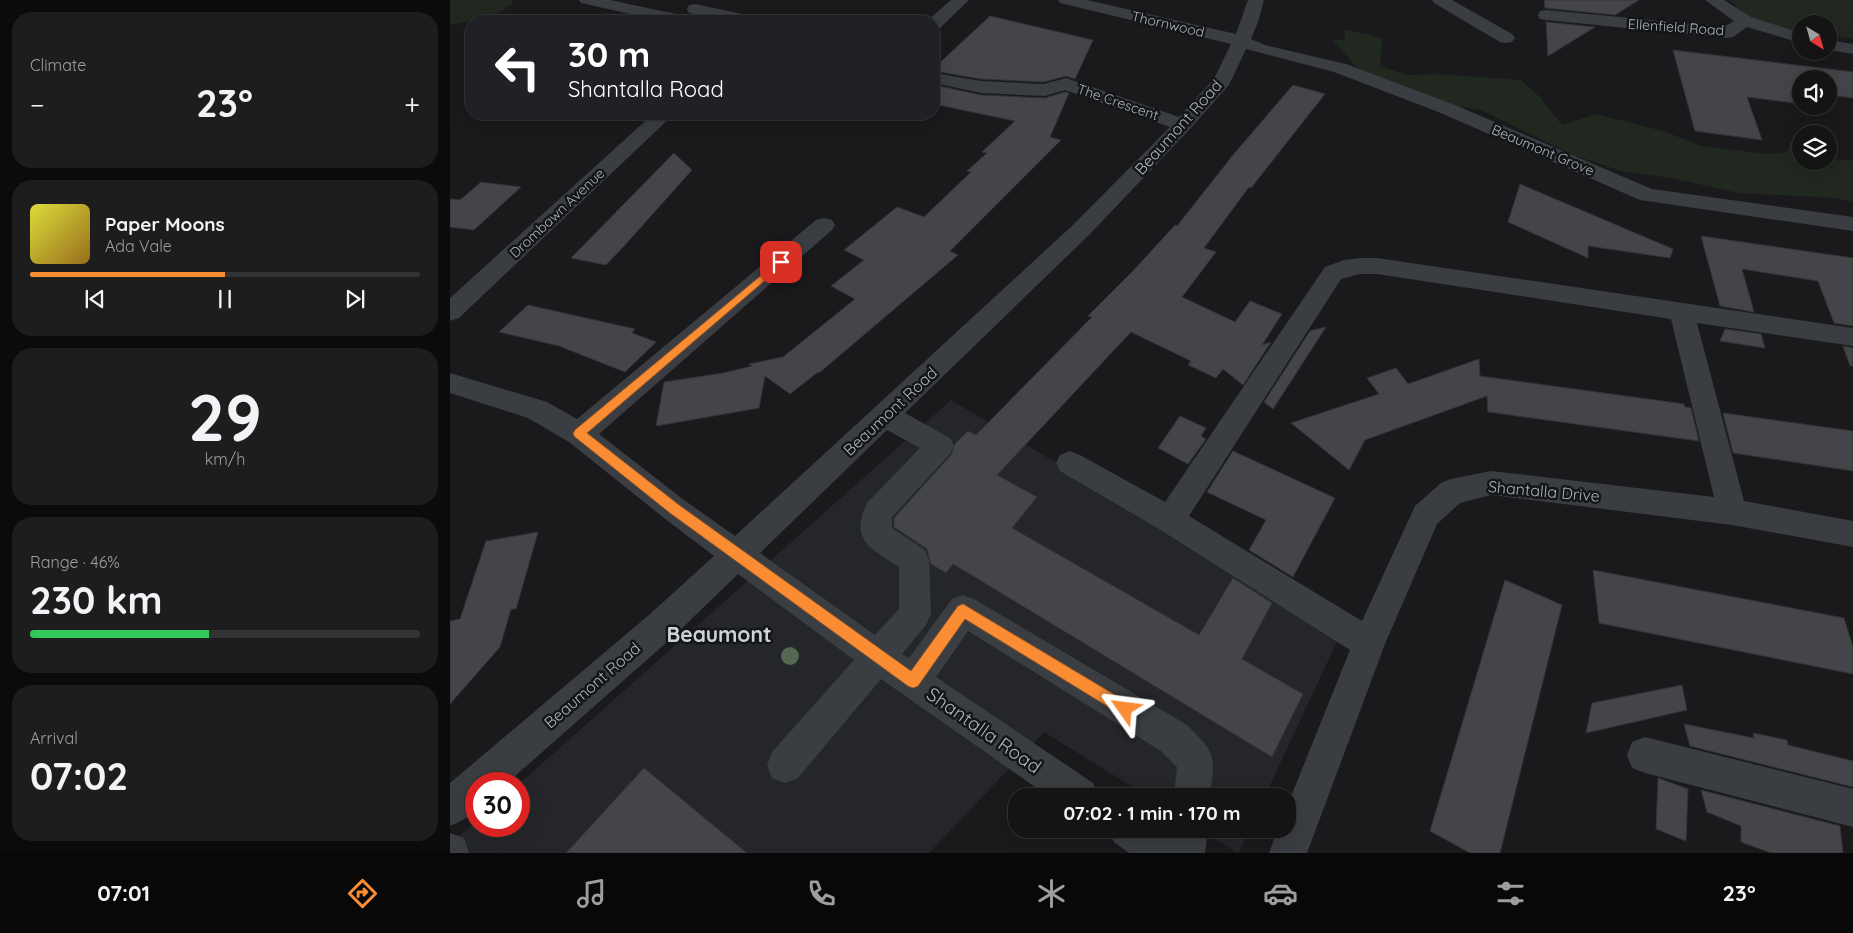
<!DOCTYPE html>
<meta charset="utf-8">
<style>
:root{--surface:#141415;--page:#1d1d1e;--text:#f1f3f6;--muted:#9d9ea0;--line:#333334;--accent:#fa8c34}
body{margin:0;font-family:Quicksand,sans-serif;background:var(--page);color:var(--text);height:100vh;display:flex;flex-direction:column;font-size:19px;white-space:nowrap}
*{box-sizing:border-box;margin:0}
p{font-size:16px;color:var(--muted)}
.icon{flex:none;width:28px;height:28px;fill:none;stroke:currentColor;stroke-width:2;stroke-linecap:round;stroke-linejoin:round}
.map{position:relative;flex:1;overflow:hidden}
.side{display:flex;flex-direction:column;gap:12px;padding:12px;background:#0b0b0c;width:450px}
.side>*{flex:none}
.hud{position:absolute;left:15px;top:15px;width:475px;height:105px;border-radius:20px;box-shadow:0 5px 20px #0002,0 0 0 1px var(--line);background:#202124;color:#fff;overflow:hidden}
.needle{width:32px;rotate:143deg}
.fabs{position:absolute;left:1342px;top:15px;display:grid;gap:10px}
.fabs a{display:grid;place-items:center;width:45px;height:45px;border-radius:50%;background:var(--surface);box-shadow:0 5px 20px #0002,0 0 0 1px var(--line);font-size:25px}
.speed{position:absolute;left:15px;top:772px;display:flex;gap:10px;font-size:25px;font-weight:700;text-align:center}
.speed>*{display:grid;place-content:center;width:65px;height:65px;border-radius:50%;background:var(--surface);box-shadow:0 5px 20px #0002,0 0 0 1px var(--line);line-height:1}
.speed .limit{border:8px solid #d22;background:#fff;color:#111}
.pin{position:absolute;display:grid;place-items:center;width:42px;height:42px;color:#fff;margin:-21px;border-radius:10px;box-shadow:0 2px 8px #0006}
.me{position:absolute;width:55px;margin:-28px;rotate:301deg;stroke-linejoin:round;filter:drop-shadow(0 0 4px #0008)}
.turn{display:flex;align-items:center;gap:18px;height:105px;padding:0 20px;font-size:22px}
.turn .icon{width:65px;height:65px;stroke-width:2.5}
.turn b{display:block;font-size:35px;line-height:42px}
.big{font-size:38px;font-weight:700;line-height:1.1}
.side .card{flex:1;display:flex;flex-direction:column;justify-content:center;gap:8px;min-width:0;padding:0 18px;border-radius:20px;background:var(--page)}
.side .dial{align-items:center;gap:0}
.dial b{font-size:65px;line-height:1}
.song{display:flex;align-items:center;gap:15px}
.cover{width:60px;height:60px;border-radius:8px;background:linear-gradient(135deg,hsl(60 70% 55%),hsl(40 70% 35%))}
.played{height:5px;border-radius:2px;background:linear-gradient(90deg,var(--accent) 50%,var(--line) 50%)}
.keys{display:flex;justify-content:space-around;direction:ltr}
.heat{display:flex;justify-content:space-between;align-items:center;font-size:28px;direction:ltr}
.charge{height:8px;border-radius:4px;background:linear-gradient(90deg,#34c759 46%,var(--line) 0)}
.trip{position:absolute;left:558px;top:788px;width:288px;height:50px;border-radius:20px;background:var(--surface);box-shadow:0 5px 20px #0002,0 0 0 1px var(--line);font-weight:700;line-height:50px;text-align:center}
.tab-bar{display:flex;height:80px;justify-content:space-around;align-items:center;background:#080808;color:var(--muted)}
.tab-bar .icon{width:35px;height:35px}
.tab-bar .current{color:var(--accent)}
.tab-bar b{font-size:22px;color:var(--text)}
main{display:flex;flex:1;min-height:0}
.map>svg:first-child{display:block}
.built{fill:#252629}
.green{fill:#20281f}
.building{fill:#444549;stroke:#333438}
.lines{fill:none;stroke-linecap:round;stroke-linejoin:round}
.minor{fill:#3a3d41;fill-rule:evenodd}
.tree{fill:#566854}
.route{fill:#fa8c34;stroke:#a25b22}
.labels{text-anchor:middle;stroke-width:5;stroke-linejoin:round;paint-order:stroke}
.far-street-label{font-size:14px;fill:#acb4bc;stroke:#141517}
.street-label{font-size:16px;fill:#acb4bc;stroke:#141517}
.near-street-label{font-size:19px;fill:#acb4bc;stroke:#141517}
.district-label{font-size:21px;font-weight:bold;fill:#cdd2d8;stroke:#141517}
</style>
<main>
<section class="side">
<div class="card"><p>Climate</p>
<div class="heat"><a>−</a><b class="big">23°</b><a>+</a></div>
</div>
<div class="card">
<div class="song"><i class="cover"></i><div><b>Paper Moons</b><p>Ada Vale</p></div></div>
<div class="played"></div>
<div class="keys"><svg class="icon" aria-label="previous" viewBox="0 0 24 24"><path d="M18 5L8 12l10 7zM5 5v14"/></svg><svg class="icon" aria-label="pause" viewBox="0 0 24 24"><path d="M8 5v14M16 5v14"/></svg><svg class="icon" aria-label="next" viewBox="0 0 24 24"><path d="M6 5l10 7-10 7zM19 5v14"/></svg></div>
</div>
<div class="card dial"><b>29</b><p>km/h</p></div>
<div class="card"><p>Range · 46%</p><b class="big">230 km</b><div class="charge"></div></div>
<div class="card"><p>Arrival</p><b class="big">07:02</b></div>
</section>
<div class="map">
<svg width="1403" height="853" viewBox="0 0 1403 853">
<rect width="100%" height="100%" fill="#1a1a1c"/>
<g class="built">
<polygon points="501,400 891,633 815,796 697,796 594,732 479,853 0,853 0,844 26,821 26,826 69,826 69,784"/>
<polygon points="749,829 800,829 788,853"/>
</g>
<g class="green">
<polygon points="0,0 62,0 63,4 43,16 0,25"/>
<polygon points="1280,0 1403,0 1403,39 1379,36 1379,24 1351,24 1351,33 1307,28"/>
<path d="M894,30L918,34L932,39L930,66L957,75L987,74L1071,80L1090,97L1112,125L1146,114L1213,131L1252,146L1317,154L1337,152L1340,142L1351,145V161H1379V151L1386,161L1403,159V202L1384,198L1289,193L1220,178L1171,171L1123,155L1031,110L1000,105L909,70C899,61 893,49 882,40H895Z"/>
</g>
<g class="building">
<polygon points="1094,0 1189,0 1165,15 1095,8"/>
<polygon points="540,16 643,40 625,79 616,76 594,82 531,79 484,71 484,68"/>
<polygon points="1096,22 1145,27 1098,56"/>
<polygon points="1223,50 1403,72 1403,98 1379,95 1379,79 1351,79 1351,93 1340,92 1345,103 1297,97 1312,140 1245,131"/>
<polygon points="484,85 531,95 595,98 615,92 619,93 600,137 611,140 500,251 508,255 369,373 368,372 340,394 315,376 309,408 206,426 214,382 273,373 302,366 299,364 333,357 405,299 381,286 414,260 394,250 447,207 474,217 521,172 517,171 537,153 532,152 565,121 484,104"/>
<polygon points="843,85 875,94 801,188 799,187 754,248 766,252 732,297 785,322 800,301 832,314 812,345 821,342 793,385 773,369 766,378 738,365 741,361 681,332 547,475 587,497 562,528 749,635 783,578 822,603 792,659 853,694 822,757 503,564 496,573 481,564 477,549 444,527 444,518 501,455 505,444 518,431 526,435 642,317 638,316 682,272 725,225 727,226 783,155"/>
<polygon points="224,153 242,170 175,245 156,265 121,258"/>
<polygon points="31,182 71,187 24,230 0,227 0,199 10,200"/>
<polygon points="1070,184 1223,249 1220,258 1138,246 1138,258 1058,222"/>
<polygon points="1251,236 1403,258 1403,326 1384,323 1368,281 1292,269 1304,312 1270,306"/>
<polygon points="78,305 185,329 182,333 206,342 175,372 109,346 49,332"/>
<polygon points="876,327 823,409 814,402 860,331"/>
<polygon points="1275,329 1311,334 1315,348 1270,341"/>
<polygon points="1393,346 1403,348 1403,366 1400,366"/>
<polygon points="1029,359 1030,376 1234,404 1235,407 1241,408 1249,441 1038,412 1037,396 915,440 899,470 841,423 929,394 917,378 946,368 958,384"/>
<polygon points="1273,413 1403,431 1403,471 1283,453"/>
<polygon points="730,416 756,428 751,436 756,439 738,464 708,448"/>
<polygon points="783,451 885,498 843,577 799,550 816,520 757,492"/>
<polygon points="88,532 66,609 61,609 50,647 0,704 0,621 10,619 36,541"/>
<polygon points="1143,570 1394,618 1403,647 1403,674 1149,623"/>
<polygon points="1055,580 1112,605 1050,853 1020,853 980,831"/>
<polygon points="1232,685 1237,710 1136,733 1142,703"/>
<polygon points="1234,724 1304,738 1303,733 1337,740 1338,745 1403,761 1403,787 1240,746"/>
<polygon points="194,768 297,853 116,853"/>
<polygon points="1208,778 1238,789 1236,841 1206,829"/>
<polygon points="1251,790 1390,826 1393,853 1321,853 1291,842 1291,826 1257,812"/>
</g>
<g class="lines">
<g class="minor">
<polygon points="129,0 160,0 240,17 242,21 212,21 131,3"/>
<polygon points="501,0 519,0 490,28 484,29 484,21 477,21"/>
<path d="M608,0H637L786,34L798,0H814L808,22L801,39L815,45L896,64L1005,105L1202,189L1403,217V231L1190,200L991,113L884,72L796,49L779,85L740,129L640,234L455,413L500,438L504,446L500,454L442,517V528L475,550L479,560L481,614L476,625L452,654L459,658L502,599L513,595L524,599L737,725C767,755 765,754 760,796H724L727,767L711,751L518,631L486,677L643,783L648,796H598L431,679L348,778L335,783L322,778L317,765L322,752L404,660L288,574L224,636L56,784H26V809L13,820L0,826V783L200,614L264,556L214,518L119,442L78,418L0,393V373L97,402L127,419L366,220L374,218L382,220L385,225L382,230L149,434L234,500L285,536L624,224L720,127L615,90L595,96L531,93L484,83V73L531,81L594,84L616,78L729,117L764,79L781,44L610,3ZM437,430L470,448L417,503C399,541 421,548 449,567V609L425,635L310,553Z"/>
<polygon points="982,0 1002,0 1062,34 1065,38 1062,42 1056,43 1050,42 984,3"/>
<polygon points="1255,0 1274,0 1301,17 1351,33 1351,43 1297,27 1283,37 1277,38 1096,20 1090,19 1088,15 1090,11 1096,10 1274,27 1284,21"/>
<polygon points="245,4 297,15 299,19 298,21 278,21 239,13 237,9 239,5"/>
<polygon points="1379,40 1403,44 1403,54 1379,50"/>
<polygon points="203,114 224,114 9,318 0,321 0,298"/>
<path d="M910,258H927L1403,328V346L1247,323L1294,501L1403,521V547L1282,525L1041,495L1010,503L987,524L935,644L857,853H819L828,829H836V809L900,650L709,529L610,471L606,463L610,455L620,451L630,455L715,502L875,267L894,260ZM910,274H927L1221,319L1264,497L1041,471L1001,479L991,483L965,506L912,621L739,516L891,279Z"/>
<polygon points="1195,737 1403,789 1403,827 1195,773 1182,768 1177,755 1182,742"/>
<polygon points="658,829 710,829 719,835 720,829 758,829 755,853 679,853 664,842"/>
<polygon points="0,833 14,838 19,853 0,853"/>
</g>
</g>
<circle class="tree" cx="340" cy="656" r="9"/>
<polygon class="route" points="331,259 334,260 334,264 137,433 229,505 461,671 508,606 513,604 680,704 682,709 680,714 675,716 670,714 515,619 468,686 463,688 458,686 220,513 125,437 123,434 125,430"/>
<g class="labels">
<g class="far-street-label">
<text transform="translate(718 24) rotate(13)" y="5">Thornwood</text>
<text transform="translate(1226 27) rotate(4)" y="5">Ellenfield Road</text>
<text transform="translate(668 102) rotate(19)" y="5">The Crescent</text>
<text transform="translate(1093 150) rotate(23)" y="5">Beaumont Grove</text>
<text transform="translate(107 213) rotate(-43)" y="5">Drombawn Avenue</text>
</g>
<g class="street-label">
<text transform="translate(728 127) rotate(-48)" y="6">Beaumont Road</text>
<text transform="translate(440 411) rotate(-43)" y="6">Beaumont Road</text>
<text transform="translate(1094 491) rotate(5)" y="6">Shantalla Drive</text>
<text transform="translate(142 685) rotate(-41)" y="6">Beaumont Road</text>
</g>
<g class="near-street-label">
<text transform="translate(534 730) rotate(35)" y="7">Shantalla Road</text>
</g>
<g class="district-label">
<text x="269" y="642">Beaumont</text>
</g>
</g>
</svg>
<div class="fabs">
<a><svg class="needle" viewBox="-14 -14 28 28"><path d="M0-13l5 13h-10z" fill="#e53935"/><path d="M0 13l5-13h-10z" fill="#9d9ea0"/></svg></a>
<a><svg class="icon" aria-label="sound" viewBox="0 0 24 24"><path d="M4 9h4l5-4v14l-5-4H4zM17 9q2 3 0 6"/></svg></a>
<a><svg class="icon" aria-label="layers" viewBox="0 0 24 24"><path d="M12 4l9 5-9 5-9-5zM3 14l9 5 9-5"/></svg></a>
</div>
<div class="speed"><div class="limit">30</div></div>
<div class="pin" style="left:331px;top:262px;background:#d93025"><svg class="icon" aria-label="arrive" viewBox="0 0 24 24"><path d="M6 21V4h12l-3 4 3 4H6"/></svg></div>
<svg class="me" style="left:675px;top:709px" viewBox="-20 -20 40 40"><path d="M0-17L14 15 0 8-14 15z" fill="#fa8c34" stroke="#fff" stroke-width="4"/></svg>
<div class="trip">07:02 · 1 min · 170 m</div>
<div class="hud">
<div class="turn"><svg class="icon" aria-label="left" viewBox="0 0 24 24"><path d="M17 20v-9H6M10 6l-5 5 5 5"/></svg><div><b>30 m</b>Shantalla Road</div></div>
</div>
</div>
</main>
<nav class="tab-bar">
<b>07:01</b>
<svg class="icon current" aria-label="directions" viewBox="0 0 24 24"><path d="M12 3l9 9-9 9-9-9zM9 14v-3h6M13 9l2 2-2 2"/></svg>
<svg class="icon" aria-label="music" viewBox="0 0 24 24"><path d="M9 18V5l10-2v13"/><circle cx="6" cy="18" r="3"/><circle cx="16" cy="16" r="3"/></svg>
<svg class="icon" aria-label="phone" viewBox="0 0 24 24"><path d="M5 4h4l2 5-3 2q2 4 5 5l2-3 5 2v4C11 20 4 13 5 4z"/></svg>
<svg class="icon" aria-label="climate" viewBox="0 0 24 24"><path d="M12 3v18M4 7l16 10M4 17L20 7"/></svg>
<svg class="icon" aria-label="car" viewBox="0 0 24 24"><path d="M5 17H2v-5l4-1 3-4h7l3 4 3 1v5h-3M9 17h6M6 11h13"/><circle cx="7" cy="17" r="2"/><circle cx="17" cy="17" r="2"/></svg>
<svg class="icon" aria-label="filters" viewBox="0 0 24 24"><path d="M4 7h16M4 17h16"/><circle cx="9" cy="7" r="2"/><circle cx="15" cy="17" r="2"/></svg>
<b>23°</b>
</nav>
